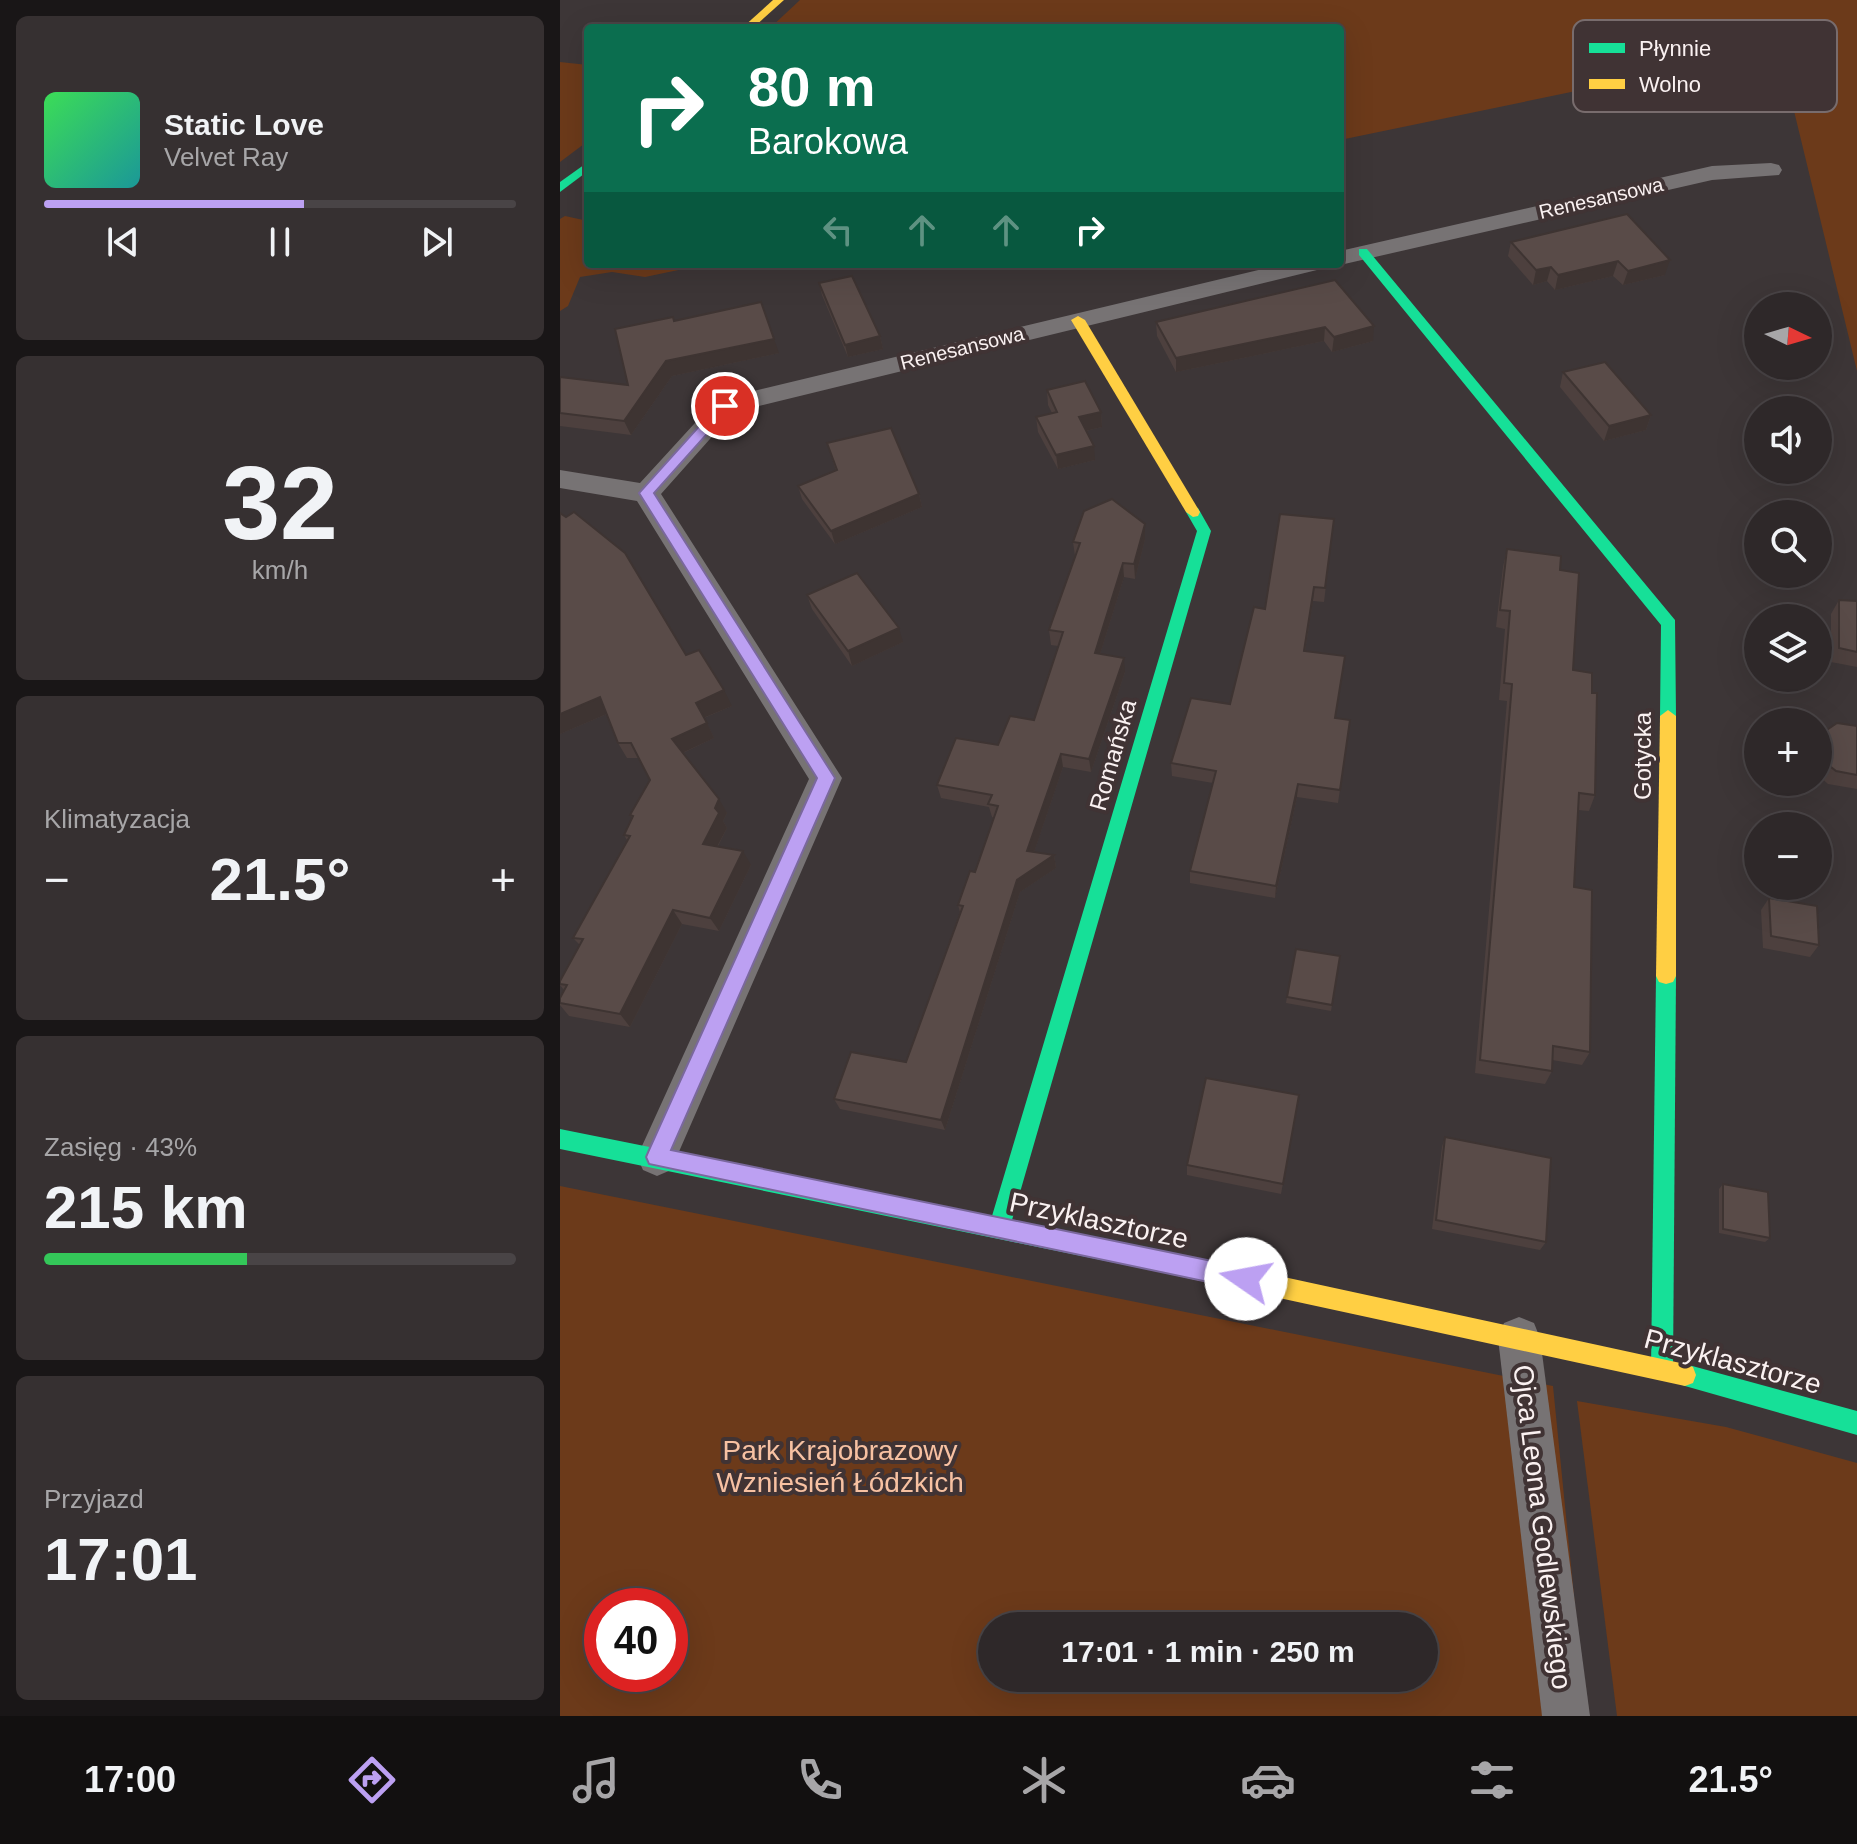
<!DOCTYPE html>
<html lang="pl">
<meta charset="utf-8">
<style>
:root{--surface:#2e2829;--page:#363031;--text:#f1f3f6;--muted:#a7a6a8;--line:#494446;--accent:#bca0f2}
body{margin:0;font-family:Arial,sans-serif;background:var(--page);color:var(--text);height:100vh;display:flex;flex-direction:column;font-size:30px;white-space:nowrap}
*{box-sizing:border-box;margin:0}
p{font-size:26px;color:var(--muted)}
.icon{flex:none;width:44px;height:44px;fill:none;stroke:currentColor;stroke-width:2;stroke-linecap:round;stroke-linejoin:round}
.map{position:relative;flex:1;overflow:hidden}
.panel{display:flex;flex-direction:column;gap:16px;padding:16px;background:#191617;width:560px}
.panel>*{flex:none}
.guide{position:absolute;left:24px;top:24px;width:760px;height:244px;border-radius:8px;box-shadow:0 8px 32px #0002,0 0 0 2px var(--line);background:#0b6e4f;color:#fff;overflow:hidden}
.needle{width:52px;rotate:95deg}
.controls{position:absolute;left:1184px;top:292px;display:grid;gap:16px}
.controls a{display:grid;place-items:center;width:88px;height:88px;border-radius:50%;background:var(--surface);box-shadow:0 8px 32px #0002,0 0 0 2px var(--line);font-size:40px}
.speed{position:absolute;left:24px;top:1588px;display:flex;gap:16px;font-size:40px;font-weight:700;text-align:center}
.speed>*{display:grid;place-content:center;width:104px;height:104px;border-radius:50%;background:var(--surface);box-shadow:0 8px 32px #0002,0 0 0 2px var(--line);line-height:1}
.speed .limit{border:12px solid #d22;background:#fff;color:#111}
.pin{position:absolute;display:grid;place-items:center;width:68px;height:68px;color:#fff;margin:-34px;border:4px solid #fff;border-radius:50%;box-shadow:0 2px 8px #0007}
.me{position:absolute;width:88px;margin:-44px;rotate:282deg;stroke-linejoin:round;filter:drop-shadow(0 0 6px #0008)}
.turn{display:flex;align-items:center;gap:28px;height:168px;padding:0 32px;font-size:36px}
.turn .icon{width:104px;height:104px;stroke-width:2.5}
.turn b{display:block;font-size:56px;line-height:68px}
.lanes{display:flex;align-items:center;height:76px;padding:0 32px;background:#0003;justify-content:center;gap:40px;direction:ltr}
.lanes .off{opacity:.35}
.big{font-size:60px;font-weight:600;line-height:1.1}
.panel .card{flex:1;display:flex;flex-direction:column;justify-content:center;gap:12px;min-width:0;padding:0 28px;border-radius:12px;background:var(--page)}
.panel .dial{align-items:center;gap:0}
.dial b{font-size:104px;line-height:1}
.song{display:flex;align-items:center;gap:24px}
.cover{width:96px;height:96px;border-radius:12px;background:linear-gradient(135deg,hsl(130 70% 55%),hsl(180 70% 35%))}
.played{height:8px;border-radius:4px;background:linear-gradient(90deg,var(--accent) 55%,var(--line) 55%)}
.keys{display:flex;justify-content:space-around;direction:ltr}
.heat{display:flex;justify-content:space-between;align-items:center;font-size:44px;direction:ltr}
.charge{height:12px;border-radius:6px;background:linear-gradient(90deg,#34c759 43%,var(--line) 0)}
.trip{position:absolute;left:418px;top:1612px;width:460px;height:80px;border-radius:40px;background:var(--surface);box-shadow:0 8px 32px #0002,0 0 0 2px var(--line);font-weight:600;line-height:80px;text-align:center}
.dock{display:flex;height:128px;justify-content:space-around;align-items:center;background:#121010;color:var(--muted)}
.dock .icon{width:56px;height:56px}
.dock .active{color:var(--accent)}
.dock b{font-size:36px;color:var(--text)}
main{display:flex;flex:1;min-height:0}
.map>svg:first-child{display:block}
.green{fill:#6c3a1a;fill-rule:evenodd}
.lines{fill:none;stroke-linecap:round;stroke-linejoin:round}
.street{fill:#777374;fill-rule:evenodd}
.fast{fill:#16e098;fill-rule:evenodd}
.slow{fill:#ffcf43;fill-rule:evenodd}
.wall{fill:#4d403e}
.shaded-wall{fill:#3e3432}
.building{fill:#594b48;stroke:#3e3432;stroke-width:2}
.route{fill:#bca0f2;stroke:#7a689d;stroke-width:2}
.labels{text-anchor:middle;stroke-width:8;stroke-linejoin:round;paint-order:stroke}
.far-street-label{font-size:20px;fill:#faf1f1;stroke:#403334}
.street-label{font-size:24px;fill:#faf1f1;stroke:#403334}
.near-street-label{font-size:28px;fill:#faf1f1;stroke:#403334}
.near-park-label{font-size:28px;fill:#f7c1a2;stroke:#403334}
.key{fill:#403334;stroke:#786c6d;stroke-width:2}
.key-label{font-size:22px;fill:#faf1f1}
</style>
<main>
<section class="panel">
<div class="card">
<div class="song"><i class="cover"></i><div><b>Static Love</b><p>Velvet Ray</p></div></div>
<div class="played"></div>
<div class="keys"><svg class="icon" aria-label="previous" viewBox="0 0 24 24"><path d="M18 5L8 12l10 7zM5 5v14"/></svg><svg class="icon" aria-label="pause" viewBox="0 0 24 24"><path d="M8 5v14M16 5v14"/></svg><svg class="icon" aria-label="next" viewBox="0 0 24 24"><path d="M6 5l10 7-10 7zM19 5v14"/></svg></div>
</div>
<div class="card dial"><b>32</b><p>km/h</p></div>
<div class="card"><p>Klimatyzacja</p>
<div class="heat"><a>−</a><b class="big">21.5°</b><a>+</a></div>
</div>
<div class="card"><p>Zasięg · 43%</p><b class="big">215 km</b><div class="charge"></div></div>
<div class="card"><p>Przyjazd</p><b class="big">17:01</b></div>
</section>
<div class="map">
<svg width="1297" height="1716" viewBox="0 0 1297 1716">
<rect width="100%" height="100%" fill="#3d3637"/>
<g class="green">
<polygon points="240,0 1297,0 1297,371 1219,49 780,140 780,28 210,28"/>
<polygon points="0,62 28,65 28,141 0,162"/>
<polygon points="5,216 28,221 28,264 147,264 85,277 52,272 20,277 8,306 0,311 0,219"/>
<path d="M0,1186L993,1386L1026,1716H0ZM42,1606H110V1674H42ZM432,1626H864V1678H432Z"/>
<polygon points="1017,1401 1166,1427 1297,1463 1297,1716 1057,1716"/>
</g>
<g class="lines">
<g class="street">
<polygon points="1211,163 1219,165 1222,170 1219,175 1152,180 780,265 776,264 780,264 780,251 1152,166"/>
<polygon points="723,264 765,264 761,269 174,412 101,494 282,778 111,1170 97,1176 83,1170 77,1157 249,779 77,501 0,488 0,470 80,483 156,400"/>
<polygon points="959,1317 974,1323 980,1338 1030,1716 982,1716 938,1338 944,1323"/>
</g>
<g class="fast">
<polygon points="28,162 28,171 0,192 0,182"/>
<polygon points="799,249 807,249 1115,620 1116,716 1114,721 1108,722 1100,716 1101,625 799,255"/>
<polygon points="633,507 638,508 651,531 452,1220 595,1249 603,1252 606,1260 603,1268 595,1271 0,1149 0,1129 432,1216 637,531 626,512"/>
<polygon points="1106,968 1113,970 1116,976 1113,1369 1110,1377 1102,1380 1094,1377 1091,1369 1096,976 1099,970"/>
<polygon points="1125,1364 1297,1411 1297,1435 1125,1386 1117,1383 1114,1375 1117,1367"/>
</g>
<g class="slow">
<polygon points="213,0 224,0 193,28 182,28"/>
<polygon points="518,316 525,320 640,512 638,516 633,517 626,512 511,320"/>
<polygon points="1108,710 1116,716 1116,976 1113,982 1106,984 1099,982 1096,976 1100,716"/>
<polygon points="595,1249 1125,1364 1133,1367 1136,1375 1133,1383 1125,1386 595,1271 587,1268 584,1260 587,1252"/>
</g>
</g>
<g class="wall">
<polygon points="1067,214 1105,275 1063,285 1053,276 995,290 987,281 973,285 948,256 951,242"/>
<polygon points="775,280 813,341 772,352 764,341 616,372 597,336 596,322"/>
<polygon points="259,283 320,336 323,349 288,357 262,295"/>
<polygon points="115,321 219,353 112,376 71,435 0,426 0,377 68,385"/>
<polygon points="1003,372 1091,415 1086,430 1044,441 1000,387"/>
<polygon points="487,390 541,412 542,427 526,431 535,460 498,469 478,432 476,417 492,413 488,405"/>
<polygon points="267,443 359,494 362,507 275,544 242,499 238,486 276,471"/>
<polygon points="0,513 172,706 144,718 154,738 123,753 167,813 163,821 167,828 158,846 191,865 159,931 122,924 70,1027 9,1016 0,1005 0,998 4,990 0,985 0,981 20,945 13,938 67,840 64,835 72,819 70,815 90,780 79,758 67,758 58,743 47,714 0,734"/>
<polygon points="774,519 764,602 753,601 745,651 776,718 790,720 778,803 737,797 715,898 630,883 630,871 653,783 612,776 611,763 670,704 705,609"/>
<polygon points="585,524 585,539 575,579 564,577 540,654 565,672 531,772 503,767 474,852 494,855 496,868 460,892 385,1130 280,1109 274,1099 346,1062 400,912 398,905 415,872 434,818 432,817 429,807 381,798 377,785 438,745 474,720 498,646 491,645 489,630 515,556 513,542"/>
<polygon points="947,549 1000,570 1013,670 1032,693 1035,795 1029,811 1018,810 1014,887 1030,1052 1022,1065 992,1060 992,1071 985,1084 915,1073 947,701 939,700 945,629 936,627 943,567"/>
<polygon points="247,595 343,642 292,666 252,609"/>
<polygon points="1279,600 1297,601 1297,667 1271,662 1271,614"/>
<polygon points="1297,726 1297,789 1268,784 1258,775 1258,736"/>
<polygon points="1209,898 1259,945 1250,957 1203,948 1201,910"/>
<polygon points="780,956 771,1011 726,1003 727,997"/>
<polygon points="739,1095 721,1194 627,1175 627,1165"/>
<polygon points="885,1137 986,1242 980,1250 872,1229 882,1147"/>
<polygon points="1163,1184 1210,1238 1205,1242 1159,1233 1159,1189"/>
</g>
<g class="shaded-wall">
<polygon points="1110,260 1105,275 1063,285 1068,271"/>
<polygon points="1058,261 1053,276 995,290 998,275"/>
<polygon points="991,267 987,281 973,285 976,270"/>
<polygon points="814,326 813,341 772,352 774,337"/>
<polygon points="765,327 764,341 616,372 616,358"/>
<polygon points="320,336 323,349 288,357 285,345"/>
<polygon points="214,339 219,353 112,376 71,435 64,421 106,361"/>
<polygon points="541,412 542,427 521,432 519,417"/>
<polygon points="1091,415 1086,430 1044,441 1049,426"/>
<polygon points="534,446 535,460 498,469 496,455"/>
<polygon points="359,494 362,507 275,544 271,531"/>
<polygon points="585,524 585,539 575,579 574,564"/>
<polygon points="563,563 564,577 536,667 535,653"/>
<polygon points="754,587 753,601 742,664 744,651"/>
<polygon points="339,628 343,642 292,666 288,651"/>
<polygon points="564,658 565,672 531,772 529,759"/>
<polygon points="164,690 172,706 143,718 136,703"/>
<polygon points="40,697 49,713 0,734 0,714"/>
<polygon points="147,723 154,738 120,754 112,739"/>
<polygon points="501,754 503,767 470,864 467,851"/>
<polygon points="738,784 737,797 715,898 716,886"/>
<polygon points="159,799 167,813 163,821 167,828 151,858 143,844"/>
<polygon points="183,851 191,865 159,931 150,918"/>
<polygon points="494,855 496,868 460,892 385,1130 381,1120 457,880"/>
<polygon points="113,910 122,924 70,1027 60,1014"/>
</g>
<g class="building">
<polygon points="1067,214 1110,260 1068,271 1058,261 998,275 991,267 976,270 951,242"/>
<polygon points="292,276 320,336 285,345 259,283"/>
<polygon points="775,280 814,326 774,337 765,327 616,358 596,322"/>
<polygon points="201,302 214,339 106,361 64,421 0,413 0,377 68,385 55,329 113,317 114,321"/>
<polygon points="1045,362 1091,415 1049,426 1003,372"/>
<polygon points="525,381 541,412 519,417 534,446 496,455 476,417 497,412 487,390"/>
<polygon points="331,428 359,494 271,531 238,486 277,470 267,443"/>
<polygon points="552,499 585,524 574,564 563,563 535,653 564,658 529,759 501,754 467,851 494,855 457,880 381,1120 274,1099 291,1052 346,1062 403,906 398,905 410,871 415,872 438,806 428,804 432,795 377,785 396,738 438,745 450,716 474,720 503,632 489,630 520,543 513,542 524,511"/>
<polygon points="14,512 65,553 126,655 139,650 164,690 136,703 147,723 112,739 159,799 155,808 159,813 143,844 183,851 150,918 113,910 60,1014 0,1003 0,998 7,985 0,984 0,981 23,939 13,938 70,836 64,835 73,816 70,815 90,780 71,743 58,743 40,697 0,714 0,513 6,517"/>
<polygon points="720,514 774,519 765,588 754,587 744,651 785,656 775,718 790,720 780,790 738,784 716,886 630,871 656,771 611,763 631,698 670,704 694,607 705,609"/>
<polygon points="947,549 1001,556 1000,570 1019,573 1013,670 1032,673 1032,693 1037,693 1035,795 1019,793 1014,887 1032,890 1030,1052 993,1046 992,1071 920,1060 952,684 944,683 950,611 940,610"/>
<polygon points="297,573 339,628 288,651 247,595"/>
<polygon points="1279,600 1297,601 1297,652 1279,648"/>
<polygon points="1277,723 1297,726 1297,775 1276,771 1266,763 1266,758 1258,752 1258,736"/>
<polygon points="1209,898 1257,906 1259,945 1211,936"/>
<polygon points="736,949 780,956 772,1005 727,997"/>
<polygon points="646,1078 739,1095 723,1184 627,1165"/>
<polygon points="885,1137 991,1158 986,1242 876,1220"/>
<polygon points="1163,1184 1208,1192 1210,1238 1163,1229"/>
</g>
<polygon class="route" points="160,403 172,406 94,493 275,778 111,1150 686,1268 694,1271 697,1279 694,1287 686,1290 89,1164 86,1157 89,1150 257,778 79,493"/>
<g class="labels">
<g class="far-street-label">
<text transform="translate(1041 198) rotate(-13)" y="7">Renesansowa</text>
<text transform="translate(402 348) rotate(-14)" y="7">Renesansowa</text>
</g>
<g class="street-label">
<text transform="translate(553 755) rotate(-74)" y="8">Romańska</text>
<text transform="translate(1083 756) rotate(-90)" y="8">Gotycka</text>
</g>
<g class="near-street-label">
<text transform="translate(539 1220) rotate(12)" y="10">Przyklasztorze</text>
<text transform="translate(1173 1361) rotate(15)" y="10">Przyklasztorze</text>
<text transform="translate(983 1527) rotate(83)" y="10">Ojca Leona Godlewskiego</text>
</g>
<g class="near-park-label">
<text x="280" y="1460">Park Krajobrazowy<tspan x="280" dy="32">Wzniesień Łódzkich</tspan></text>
</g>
</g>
<rect x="1013" y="20" width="264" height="92" rx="12" class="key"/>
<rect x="1029" y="43" width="36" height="10" fill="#16e098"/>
<rect x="1029" y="79" width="36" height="10" fill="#ffcf43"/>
<g class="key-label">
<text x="1079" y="56">Płynnie</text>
<text x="1079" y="92">Wolno</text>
</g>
</svg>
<div class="controls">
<a><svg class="needle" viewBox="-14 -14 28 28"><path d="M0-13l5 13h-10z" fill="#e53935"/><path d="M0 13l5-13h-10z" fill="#a7a6a8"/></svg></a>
<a><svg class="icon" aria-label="sound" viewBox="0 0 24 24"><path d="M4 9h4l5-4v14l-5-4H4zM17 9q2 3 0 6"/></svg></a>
<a><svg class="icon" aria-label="search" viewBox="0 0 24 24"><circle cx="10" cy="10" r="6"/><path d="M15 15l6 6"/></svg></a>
<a><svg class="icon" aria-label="layers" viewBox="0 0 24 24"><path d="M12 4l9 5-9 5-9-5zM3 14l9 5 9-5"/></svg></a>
<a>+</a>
<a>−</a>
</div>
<div class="speed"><div class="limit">40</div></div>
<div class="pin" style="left:165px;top:406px;background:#d93025"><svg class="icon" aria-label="arrive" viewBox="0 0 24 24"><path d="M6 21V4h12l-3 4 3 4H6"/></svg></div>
<svg class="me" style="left:686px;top:1279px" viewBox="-20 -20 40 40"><circle r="19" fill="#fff"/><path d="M0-13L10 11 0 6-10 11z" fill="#bca0f2"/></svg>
<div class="trip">17:01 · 1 min · 250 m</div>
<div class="guide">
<div class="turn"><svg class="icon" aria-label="right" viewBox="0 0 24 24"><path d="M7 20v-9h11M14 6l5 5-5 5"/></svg><div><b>80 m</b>Barokowa</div></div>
<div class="lanes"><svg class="icon off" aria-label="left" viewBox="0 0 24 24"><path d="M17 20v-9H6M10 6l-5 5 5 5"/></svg><svg class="icon off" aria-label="ahead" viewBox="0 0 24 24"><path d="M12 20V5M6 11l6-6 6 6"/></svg><svg class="icon off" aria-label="ahead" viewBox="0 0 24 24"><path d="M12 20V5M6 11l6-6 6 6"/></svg><svg class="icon" aria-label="right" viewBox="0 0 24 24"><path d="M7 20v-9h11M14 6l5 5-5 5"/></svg></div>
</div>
</div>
</main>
<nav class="dock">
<b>17:00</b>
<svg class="icon active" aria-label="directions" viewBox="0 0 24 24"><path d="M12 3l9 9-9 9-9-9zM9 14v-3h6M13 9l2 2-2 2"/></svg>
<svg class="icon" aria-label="music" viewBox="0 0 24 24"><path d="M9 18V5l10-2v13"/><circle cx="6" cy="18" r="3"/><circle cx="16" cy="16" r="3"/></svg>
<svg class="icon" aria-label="phone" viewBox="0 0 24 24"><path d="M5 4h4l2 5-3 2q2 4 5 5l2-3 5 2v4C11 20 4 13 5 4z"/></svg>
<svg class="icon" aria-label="climate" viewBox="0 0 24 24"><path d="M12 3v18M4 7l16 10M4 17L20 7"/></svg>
<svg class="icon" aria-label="car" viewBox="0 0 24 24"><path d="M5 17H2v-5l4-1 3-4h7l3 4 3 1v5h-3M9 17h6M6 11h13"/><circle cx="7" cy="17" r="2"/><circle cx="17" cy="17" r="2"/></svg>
<svg class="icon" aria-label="filters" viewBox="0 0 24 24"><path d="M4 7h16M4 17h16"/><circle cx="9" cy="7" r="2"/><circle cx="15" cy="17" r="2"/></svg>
<b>21.5°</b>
</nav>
